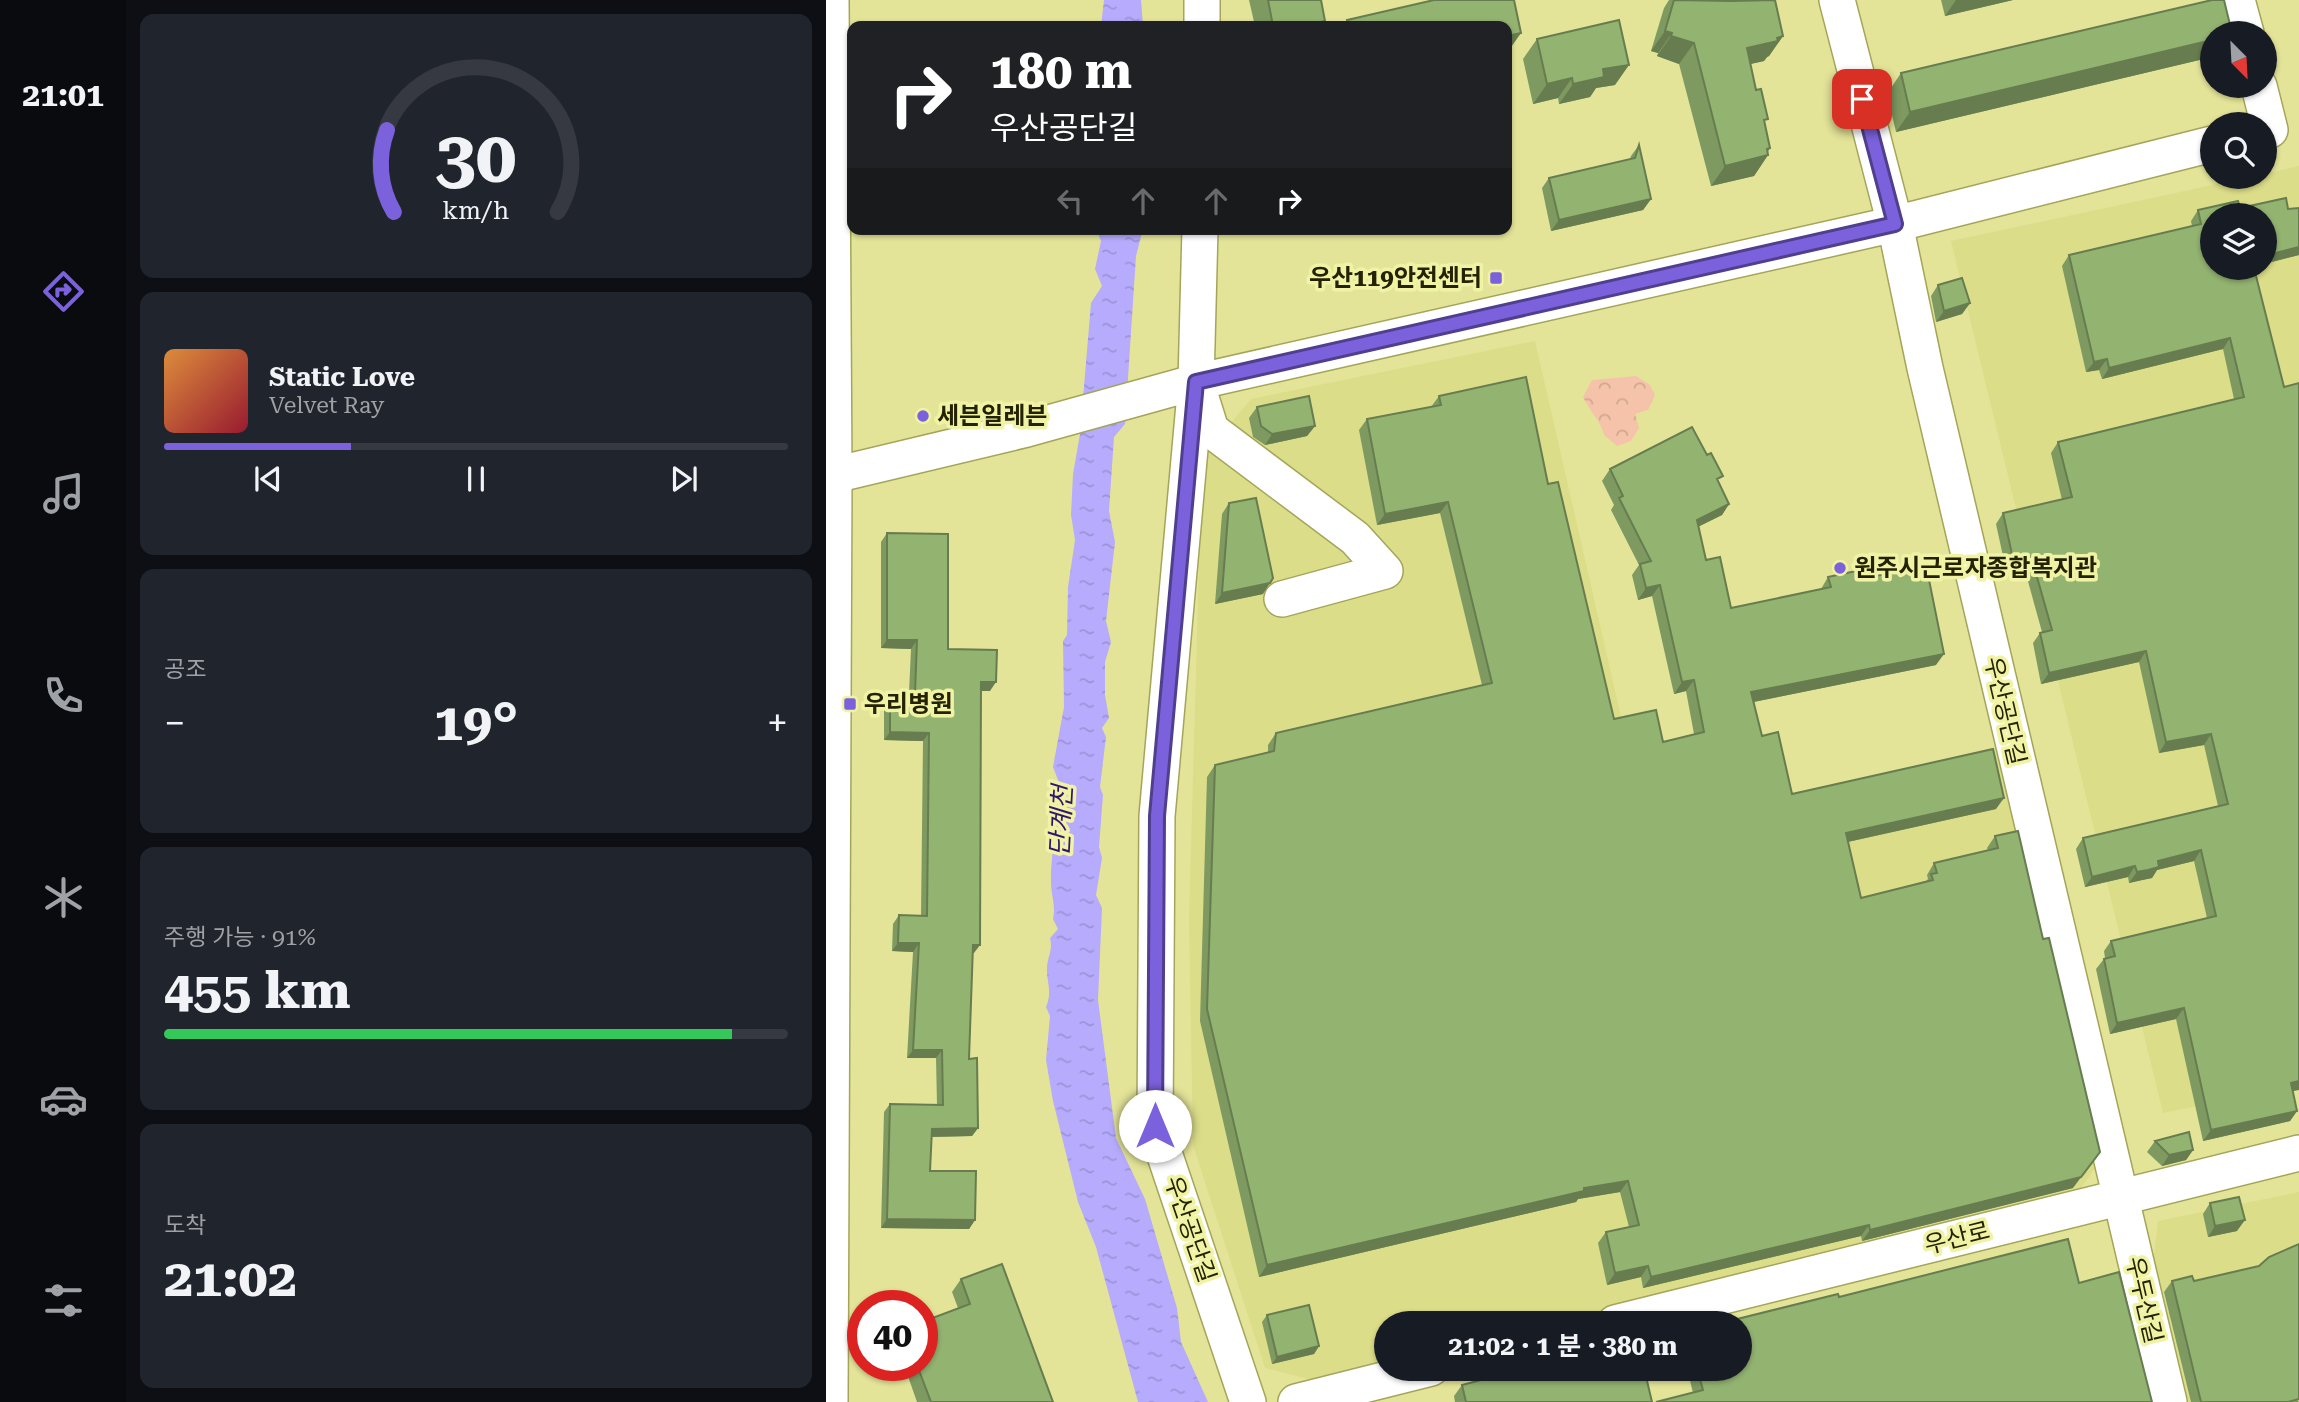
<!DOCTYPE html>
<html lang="ko">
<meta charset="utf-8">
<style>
:root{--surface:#171b24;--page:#20242c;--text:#f1f3f6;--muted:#9ea1a6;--line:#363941;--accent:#7b61db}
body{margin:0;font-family:"Roboto Serif","Noto Sans KR",serif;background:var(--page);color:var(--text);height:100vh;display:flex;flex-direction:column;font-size:26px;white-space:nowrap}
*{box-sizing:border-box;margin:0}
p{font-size:23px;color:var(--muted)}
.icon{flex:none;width:38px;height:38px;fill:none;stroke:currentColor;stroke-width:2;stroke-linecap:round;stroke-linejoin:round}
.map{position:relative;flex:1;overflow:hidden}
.side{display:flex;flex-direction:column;gap:14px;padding:14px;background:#0d0f14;width:700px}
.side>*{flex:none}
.top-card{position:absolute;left:21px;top:21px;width:665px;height:214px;border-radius:14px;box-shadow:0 2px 5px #0004;background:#202124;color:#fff;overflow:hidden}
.needle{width:46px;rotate:156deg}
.buttons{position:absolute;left:1374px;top:21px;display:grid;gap:14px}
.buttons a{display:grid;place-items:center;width:77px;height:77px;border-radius:50%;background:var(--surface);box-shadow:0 2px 5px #0004;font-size:35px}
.speed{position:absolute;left:21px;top:1290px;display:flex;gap:14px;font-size:35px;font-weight:700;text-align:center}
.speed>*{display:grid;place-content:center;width:91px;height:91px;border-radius:50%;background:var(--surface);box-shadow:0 2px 5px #0004;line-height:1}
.speed .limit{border:10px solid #d22;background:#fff;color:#111}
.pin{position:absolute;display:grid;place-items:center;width:60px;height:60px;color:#fff;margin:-30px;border-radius:14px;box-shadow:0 4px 10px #0006}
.me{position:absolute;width:77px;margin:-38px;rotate:0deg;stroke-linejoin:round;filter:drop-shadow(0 0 5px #0008)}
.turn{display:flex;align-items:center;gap:24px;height:147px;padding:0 28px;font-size:32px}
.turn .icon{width:91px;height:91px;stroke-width:2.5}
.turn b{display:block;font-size:49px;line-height:60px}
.lanes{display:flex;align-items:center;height:66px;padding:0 28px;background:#0003;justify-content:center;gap:35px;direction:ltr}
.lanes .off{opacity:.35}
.big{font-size:52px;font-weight:700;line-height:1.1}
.side .card{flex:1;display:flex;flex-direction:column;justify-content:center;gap:10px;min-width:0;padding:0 24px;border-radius:14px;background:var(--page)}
.side .dial{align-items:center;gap:0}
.dial svg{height:182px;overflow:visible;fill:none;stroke:var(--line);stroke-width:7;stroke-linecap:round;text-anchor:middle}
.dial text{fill:var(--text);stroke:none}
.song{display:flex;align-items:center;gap:21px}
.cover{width:84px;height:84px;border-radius:10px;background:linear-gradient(135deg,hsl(30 70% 55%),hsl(350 70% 35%))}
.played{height:7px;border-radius:4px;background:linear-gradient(90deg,var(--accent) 30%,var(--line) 30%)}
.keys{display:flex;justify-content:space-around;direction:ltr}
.heat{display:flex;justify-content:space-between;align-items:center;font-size:38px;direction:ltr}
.charge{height:10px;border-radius:5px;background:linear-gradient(90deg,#34c759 91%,var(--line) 0)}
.trip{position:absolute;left:548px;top:1311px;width:378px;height:70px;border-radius:35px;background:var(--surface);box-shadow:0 2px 5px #0004;font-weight:700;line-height:70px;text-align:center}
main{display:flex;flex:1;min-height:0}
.dock{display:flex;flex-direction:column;width:126px;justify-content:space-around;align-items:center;background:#090b0e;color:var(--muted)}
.dock .icon{width:49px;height:49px}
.dock .on{color:var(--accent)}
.dock b{font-size:32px;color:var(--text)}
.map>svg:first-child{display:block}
.built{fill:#dcdd88;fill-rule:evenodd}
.forest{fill:url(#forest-crowns)}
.water{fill:url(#water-ripples)}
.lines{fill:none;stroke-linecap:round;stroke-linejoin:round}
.minor-casing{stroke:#a4a55a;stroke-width:38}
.minor{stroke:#fff;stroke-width:35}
.wall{fill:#7e9a61}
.shaded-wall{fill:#677d4f}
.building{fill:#93b371;stroke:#677d4f;stroke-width:2}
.route-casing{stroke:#503f8e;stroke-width:18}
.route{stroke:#7b61db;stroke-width:12}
.poi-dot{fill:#7b61db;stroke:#f0f2a4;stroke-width:2.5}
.labels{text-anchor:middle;stroke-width:7;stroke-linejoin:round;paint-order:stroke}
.poi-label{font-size:24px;font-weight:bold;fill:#232203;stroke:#f0f2a4;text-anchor:start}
.street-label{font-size:24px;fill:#232203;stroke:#f0f2a4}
.water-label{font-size:26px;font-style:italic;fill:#311470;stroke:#f0f2a4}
</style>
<main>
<nav class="dock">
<b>21:01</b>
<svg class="icon on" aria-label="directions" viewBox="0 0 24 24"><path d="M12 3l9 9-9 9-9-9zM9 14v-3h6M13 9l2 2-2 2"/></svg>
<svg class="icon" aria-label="music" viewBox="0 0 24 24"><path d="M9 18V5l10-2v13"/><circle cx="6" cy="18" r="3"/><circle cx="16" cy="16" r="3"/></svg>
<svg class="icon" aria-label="phone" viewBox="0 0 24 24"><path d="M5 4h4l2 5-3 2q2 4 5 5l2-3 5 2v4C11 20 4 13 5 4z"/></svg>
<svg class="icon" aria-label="climate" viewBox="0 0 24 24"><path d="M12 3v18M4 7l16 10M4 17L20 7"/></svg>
<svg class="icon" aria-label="car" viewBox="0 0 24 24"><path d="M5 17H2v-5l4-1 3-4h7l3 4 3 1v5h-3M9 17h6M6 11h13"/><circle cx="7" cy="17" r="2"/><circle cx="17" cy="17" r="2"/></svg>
<svg class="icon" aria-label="filters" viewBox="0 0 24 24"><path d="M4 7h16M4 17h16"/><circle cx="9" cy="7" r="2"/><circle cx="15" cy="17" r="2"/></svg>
</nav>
<section class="side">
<div class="card dial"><svg viewBox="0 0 100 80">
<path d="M14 69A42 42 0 1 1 86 69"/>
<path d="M14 69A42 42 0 0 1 11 33" stroke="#7b61db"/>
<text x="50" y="56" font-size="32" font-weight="700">30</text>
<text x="50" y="72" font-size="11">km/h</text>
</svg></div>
<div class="card">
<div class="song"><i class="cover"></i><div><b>Static Love</b><p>Velvet Ray</p></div></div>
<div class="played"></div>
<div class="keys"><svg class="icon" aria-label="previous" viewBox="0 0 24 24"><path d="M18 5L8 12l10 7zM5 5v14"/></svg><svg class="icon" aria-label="pause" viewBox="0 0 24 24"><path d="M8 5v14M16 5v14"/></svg><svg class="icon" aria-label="next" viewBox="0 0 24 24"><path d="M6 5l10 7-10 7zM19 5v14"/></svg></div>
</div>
<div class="card"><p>공조</p>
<div class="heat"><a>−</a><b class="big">19°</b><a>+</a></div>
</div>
<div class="card"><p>주행 가능 · 91%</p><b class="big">455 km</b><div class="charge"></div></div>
<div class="card"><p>도착</p><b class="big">21:02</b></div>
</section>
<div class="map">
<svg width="1473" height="1402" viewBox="0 0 1473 1402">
<defs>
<pattern id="forest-crowns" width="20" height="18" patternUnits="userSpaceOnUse" patternTransform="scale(1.75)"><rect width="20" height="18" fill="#f4c3a9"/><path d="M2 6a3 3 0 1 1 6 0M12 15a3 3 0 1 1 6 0" fill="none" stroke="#d1a790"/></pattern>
<pattern id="water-ripples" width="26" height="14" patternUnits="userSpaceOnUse" patternTransform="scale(1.75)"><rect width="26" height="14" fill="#b6abfd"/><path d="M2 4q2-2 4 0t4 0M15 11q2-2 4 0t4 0" fill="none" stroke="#9c93d7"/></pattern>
</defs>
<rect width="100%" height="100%" fill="#e3e498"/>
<g class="built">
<path d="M1473,166V1085L1337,1113L1125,241L1424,177H1438L1439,174ZM1386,215H1438V268H1386Z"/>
<polygon points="709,341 820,826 1172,747 1272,1164 1248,1198 725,1323 560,1323 560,1363 486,1380 439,1368 367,1145 363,920 376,457 425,399"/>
<polygon points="1473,1192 1473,1402 1360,1402 1327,1262 1332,1221"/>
</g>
<path class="forest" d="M810,376L824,385L829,395L822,410L809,414L813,428L805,441L791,446L778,435C774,419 764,412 757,397L766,380Z"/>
<g class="water">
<polygon points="278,0 315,0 317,26 275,26"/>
<path d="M270,229H317L310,256L299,424L288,437L283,511L289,542L280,621L285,642L279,662V695L283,718L276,728L280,737L274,787L277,795L273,847L276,858L270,895L276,908L272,1000L290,1138L319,1199L351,1308L355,1342L382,1402H312L270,1247L252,1202L227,1101L220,1060L224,1016L220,1007C227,991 220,982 221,967C222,955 227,950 224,938L232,929L227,919C230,905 225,896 225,882C224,852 234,824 227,795L234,785L227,767L238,707L237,641L241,635L242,587L249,540L245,515L247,474L254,434L265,303L276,286L269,269L275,241Z"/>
</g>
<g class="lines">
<g class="minor-casing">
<g id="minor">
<polyline points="1011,0 1069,224 1099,368 1343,1402"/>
<polyline points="1411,0 1420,33"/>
<polyline points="376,26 376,0"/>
<polyline points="1433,86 1444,130"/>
<polyline points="374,229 370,382 385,430 529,538 559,571 456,599"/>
<polyline points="370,382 331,816 329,1126 422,1402"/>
<polyline points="0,477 201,429 370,382 1069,224 1386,144"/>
<polyline points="789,1323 1473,1153"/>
<polyline points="4,1402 8,475 5,0"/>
<polyline points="470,1402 605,1368"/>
</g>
</g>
<use href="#minor" class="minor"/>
</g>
<g class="wall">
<polygon points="423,0 495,0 499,21 496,26 429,26"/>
<polygon points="843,0 902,0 957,36 943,56 941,57 938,61 924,64 939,124 942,155 928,176 885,186 853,64 831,56 832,53 825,51 838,8"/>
<polygon points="1115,0 1187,0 1119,16"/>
<polygon points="1386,33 1386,57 1070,132 1061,94 1075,73"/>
<polygon points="711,39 789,85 770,88 764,97 733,104 732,98 707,104 697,59"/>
<polygon points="813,145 825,199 817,210 725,231 716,188 723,178 804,159 805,156"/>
<polygon points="1414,208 1462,209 1473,208 1473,255 1438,264 1438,215 1428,268 1467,1091 1471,1111 1464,1121 1377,1141 1350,1019 1284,1034 1270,969 1278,959 1279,958 1278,951 1285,941 1381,918 1368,861 1331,870 1326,878 1315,880 1303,883 1302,877 1259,887 1250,849 1257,838 1392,806 1378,745 1333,753 1313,662 1215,684 1207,643 1214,633 1216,632 1198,567 1180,570 1170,524 1177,513 1236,500 1225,453 1232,442 1408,399 1397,349 1276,379 1273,370 1260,372 1236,266 1243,255 1366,226 1365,221 1372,210"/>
<polygon points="1112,285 1144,303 1136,314 1110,322 1105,296"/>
<polygon points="613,396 722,484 788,719 837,742 868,734 860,691 848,694 826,596 812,600 806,575 813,565 785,510 788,505 776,481 784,469 892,482 903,504 896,515 872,527 880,560 905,608 995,589 1002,577 1045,577 1110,665 928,702 936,736 966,794 1170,809 1022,842 1035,898 1100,881 1102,879 1101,875 1108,863 1162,851 1161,848 1169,836 1247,1188 1036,1241 1035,1236 817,1288 815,1277 781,1285 772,1243 780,1232 803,1227 794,1192 752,1199 750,1202 433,1277 374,1021 381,777 389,765 442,753 442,745 450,733 656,685 614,513 551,525 533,430 541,419 605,407"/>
<polygon points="431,407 489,426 481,436 439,445 427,437 423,418"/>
<polygon points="403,503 437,594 389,604 396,514"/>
<polygon points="61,533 122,649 164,691 155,691 148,953 147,953 143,1059 152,1128 146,1136 105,1137 104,1171 149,1220 143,1229 55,1228 58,1112 64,1104 111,1105 110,1058 81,1058 87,952 66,951 67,924 73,915 95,916 97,741 58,740 58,701 64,692 83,693 85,649 55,648 55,542"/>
<polygon points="1329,1141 1367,1150 1360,1160 1336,1166 1321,1152"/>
<polygon points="1384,1203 1411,1231 1382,1237 1377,1214"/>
<polygon points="135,1279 227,1402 91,1402 78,1365 96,1365 96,1322 132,1308 126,1292"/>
<polygon points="1346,1281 1368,1281 1473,1402 1365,1402 1338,1292"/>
<polygon points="1253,1283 867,1393 861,1368 914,1368 1013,1297"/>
<polygon points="441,1315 493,1346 488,1354 446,1364 436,1322"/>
<polygon points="636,1385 826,1402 629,1402 628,1396"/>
</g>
<g class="shaded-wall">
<polygon points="1130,0 1187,0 1119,16"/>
<polygon points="499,21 496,26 477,26"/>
<polygon points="839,31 846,33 832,53 825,51"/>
<polygon points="695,33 681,53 681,36"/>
<polygon points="845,36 868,43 853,64 831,56"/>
<polygon points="957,36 943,56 941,57 938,61 907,68 921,48"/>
<polygon points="1386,40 1386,57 1070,132 1084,112"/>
<polygon points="803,65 789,85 770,88 764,97 733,104 747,84 777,69"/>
<polygon points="746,78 732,98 707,104 721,84"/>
<polygon points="944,148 939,156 942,155 928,176 885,186 899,166"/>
<polygon points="825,199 817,210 725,231 733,220"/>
<polygon points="1473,247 1473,255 1438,264 1438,256"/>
<polygon points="1144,303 1136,314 1110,322 1118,311"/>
<polygon points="1404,338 1397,349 1276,379 1283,368"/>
<polygon points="1281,359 1273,370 1260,372 1268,362"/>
<polygon points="489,426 481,436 439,445 446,434"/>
<polygon points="622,502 614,513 551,525 559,514"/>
<polygon points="903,504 896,515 863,531 871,520"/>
<polygon points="1205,556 1198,567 1180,570 1187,559"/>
<polygon points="444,583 437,594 389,604 396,593"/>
<polygon points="834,585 826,596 812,600 820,588"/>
<polygon points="61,640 91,640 85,649 55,648"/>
<polygon points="1320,651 1313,662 1215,684 1223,673"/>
<polygon points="1118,654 1110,665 917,704 925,692"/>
<polygon points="868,680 860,691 848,694 856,682"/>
<polygon points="155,682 170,682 164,691 149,691"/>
<polygon points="64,732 103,733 97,741 58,740"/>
<polygon points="1385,734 1378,745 1333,753 1340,742"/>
<polygon points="1178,798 1170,809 1012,844 1020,833"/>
<polygon points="1375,850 1368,861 1331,870 1326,878 1303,883 1311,872 1332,861"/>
<polygon points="1309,866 1302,877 1259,887 1266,877"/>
<polygon points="72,943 93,943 87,952 66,951"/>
<polygon points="147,945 154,945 148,953 142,953"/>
<polygon points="1358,1008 1350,1019 1284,1034 1291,1023"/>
<polygon points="87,1050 116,1050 110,1058 81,1058"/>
<polygon points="1473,1081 1473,1090 1458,1093 1465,1083"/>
<polygon points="1471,1111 1464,1121 1377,1141 1385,1130"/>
<polygon points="152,1128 146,1136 100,1137 106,1129"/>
<polygon points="1367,1150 1360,1160 1336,1166 1343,1155"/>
<polygon points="1274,1152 1247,1188 1036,1241 1044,1230"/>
<polygon points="802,1181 794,1192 752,1199 750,1202 433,1277 441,1265 758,1188"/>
<polygon points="61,1219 149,1220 143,1229 55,1228"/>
<polygon points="1419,1220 1411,1231 1382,1237 1389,1226"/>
<polygon points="1043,1225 1035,1236 817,1288 825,1277"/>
<polygon points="822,1266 815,1277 781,1285 789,1273"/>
<polygon points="493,1346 488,1354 446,1364 451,1357"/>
</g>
<g class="building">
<polygon points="442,0 495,0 499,21 477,26 447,26"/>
<polygon points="608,0 688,0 695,33 681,36 681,26 522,26 521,20"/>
<polygon points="848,0 906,1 949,0 957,36 951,38 952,41 921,48 930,90 935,89 942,119 938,120 944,148 941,149 942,155 899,166 868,43 845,36 846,33 839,31"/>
<polygon points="1386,0 1398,0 1406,33 1386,33 1386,40 1084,112 1075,73"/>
<polygon points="793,20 803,65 777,69 778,77 747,84 746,78 721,84 711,39"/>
<polygon points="813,145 825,199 733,220 723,178 809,158"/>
<polygon points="1460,198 1462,209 1473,208 1473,247 1438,256 1438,215 1386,215 1386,268 1428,268 1458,387 1473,383 1473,1081 1465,1083 1471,1111 1385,1130 1358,1008 1291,1023 1278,959 1289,956 1285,941 1390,916 1375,850 1332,861 1333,867 1322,870 1311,872 1309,866 1266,877 1257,838 1402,804 1385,734 1340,742 1320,651 1223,673 1214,633 1226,630 1205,556 1187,559 1177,513 1246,497 1232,442 1418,397 1404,338 1283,368 1281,359 1268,362 1243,255 1375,224 1372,210 1412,201 1414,208"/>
<polygon points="1136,278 1144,303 1118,311 1112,285"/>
<polygon points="700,377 722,484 732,482 788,719 830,710 837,742 878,732 868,680 856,682 834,585 820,588 814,564 825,561 793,498 797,496 784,469 866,427 881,455 885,453 897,476 891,479 903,504 871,520 880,560 894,557 905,608 1005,587 1002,577 1044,568 1045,577 1100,565 1118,654 925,692 936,736 952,732 966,794 1167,749 1178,798 1020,833 1035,898 1107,880 1105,874 1111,873 1108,863 1172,848 1169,836 1192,831 1217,939 1223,938 1274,1152 1255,1177 1044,1230 1043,1225 825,1277 822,1266 789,1273 780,1232 813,1225 802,1181 758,1188 758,1191 441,1265 381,1009 389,765 448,751 450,733 666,683 622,502 559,514 541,419 615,405 613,396"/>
<polygon points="483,396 489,426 446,434 435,426 431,407"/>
<polygon points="430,498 447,578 444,583 396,593 403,503"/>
<polygon points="61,533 122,534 122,649 171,650 170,682 155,682 154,945 147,945 143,1059 151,1058 152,1128 106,1129 104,1171 150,1171 149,1220 61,1219 64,1104 117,1105 116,1050 87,1050 93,943 72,943 73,915 101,916 103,733 64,732 64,692 89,693 91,640 61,640"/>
<polygon points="1363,1132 1367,1150 1343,1155 1329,1141"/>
<polygon points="1413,1197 1419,1220 1389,1226 1384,1203"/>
<polygon points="1242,1239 1253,1283 1293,1272 1326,1402 830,1402 877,1390 871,1368 914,1368 914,1323 895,1323 1012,1294 1013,1297"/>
<polygon points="1473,1244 1473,1399 1462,1402 1375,1402 1346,1281 1366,1276 1368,1281 1433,1266 1443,1257"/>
<polygon points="176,1264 227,1402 105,1402 91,1365 96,1365 96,1335 99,1334 96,1326 96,1322 144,1304 135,1279"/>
<polygon points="483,1305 493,1346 451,1357 441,1315"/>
<polygon points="701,1368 818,1368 826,1402 640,1402 636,1385"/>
</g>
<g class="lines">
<g class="route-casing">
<polyline id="route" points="329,1126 331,816 370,382 1069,224 1036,99"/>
</g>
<use href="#route" class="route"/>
</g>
<g class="poi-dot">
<rect x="663" y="271" width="14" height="14" rx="3.5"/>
<circle cx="97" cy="416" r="7"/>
<circle cx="1014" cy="568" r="7"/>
<rect x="17" y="697" width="14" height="14" rx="3.5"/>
</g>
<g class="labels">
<g class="poi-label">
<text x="656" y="286" text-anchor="end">우산119안전센터</text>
<text x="111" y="424">세븐일레븐</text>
<text x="1028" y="576">원주시근로자종합복지관</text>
<text x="38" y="712">우리병원</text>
</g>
<g class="street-label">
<text transform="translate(1179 711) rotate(77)" y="8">우산공단길</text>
<text transform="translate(364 1229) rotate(71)" y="8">우산공단길</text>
<text transform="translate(1131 1238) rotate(-14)" y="8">우산로</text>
<text transform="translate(1318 1300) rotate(77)" y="8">우두산길</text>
</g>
<g class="water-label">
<text transform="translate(235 821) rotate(-87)" y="9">단계천</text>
</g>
</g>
</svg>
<div class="buttons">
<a><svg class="needle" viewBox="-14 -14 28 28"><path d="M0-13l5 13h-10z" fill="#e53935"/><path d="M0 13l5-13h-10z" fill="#9ea1a6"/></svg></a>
<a><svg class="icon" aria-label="search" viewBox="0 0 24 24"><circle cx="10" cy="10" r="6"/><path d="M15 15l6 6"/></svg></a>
<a><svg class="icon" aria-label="layers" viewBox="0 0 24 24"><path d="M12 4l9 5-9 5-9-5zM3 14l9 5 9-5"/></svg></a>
</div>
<div class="speed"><div class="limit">40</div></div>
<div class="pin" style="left:1036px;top:99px;background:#d93025"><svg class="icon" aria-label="arrive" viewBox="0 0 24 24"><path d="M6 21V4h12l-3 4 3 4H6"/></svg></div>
<svg class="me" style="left:329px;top:1126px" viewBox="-20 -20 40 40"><circle r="19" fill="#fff"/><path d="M0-13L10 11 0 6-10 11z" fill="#7b61db"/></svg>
<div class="trip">21:02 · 1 분 · 380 m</div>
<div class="top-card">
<div class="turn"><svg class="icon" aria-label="right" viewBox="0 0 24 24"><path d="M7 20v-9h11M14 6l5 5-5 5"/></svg><div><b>180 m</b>우산공단길</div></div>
<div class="lanes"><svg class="icon off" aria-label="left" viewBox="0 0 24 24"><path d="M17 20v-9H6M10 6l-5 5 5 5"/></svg><svg class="icon off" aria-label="ahead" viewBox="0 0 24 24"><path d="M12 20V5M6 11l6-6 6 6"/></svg><svg class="icon off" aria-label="ahead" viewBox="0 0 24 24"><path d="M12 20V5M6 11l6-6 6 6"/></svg><svg class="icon" aria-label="right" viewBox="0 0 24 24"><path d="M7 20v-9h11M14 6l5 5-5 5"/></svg></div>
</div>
</div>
</main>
